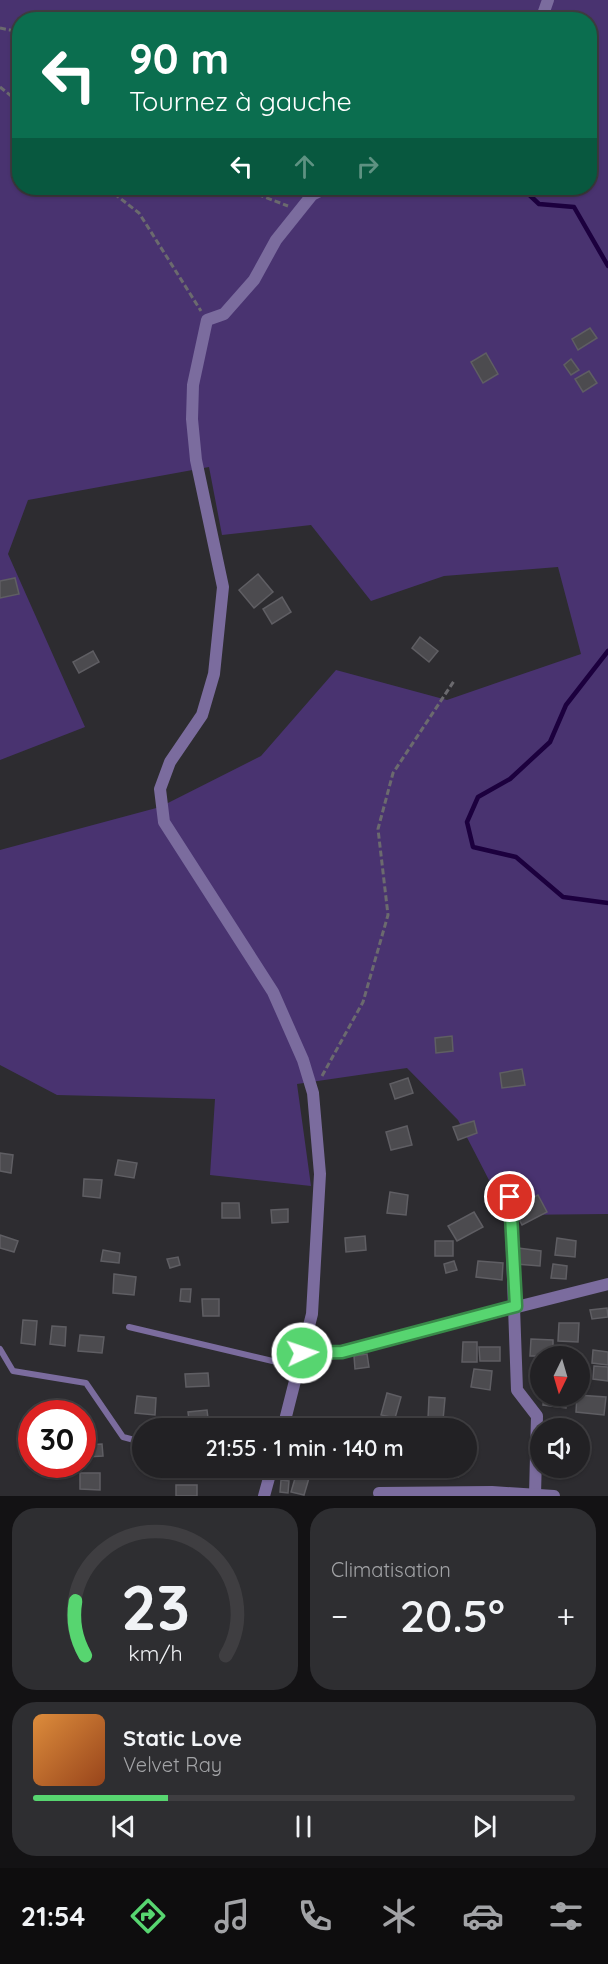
<!DOCTYPE html>
<html lang="fr">
<meta charset="utf-8">
<style>
:root{--surface:#222124;--page:#2e2e31;--text:#f1f3f6;--muted:#a2a3a6;--line:#3f3e41;--accent:#57d570}
body{margin:0;font-family:Quicksand,sans-serif;background:var(--page);color:var(--text);height:100vh;display:flex;flex-direction:column;font-size:22px;white-space:nowrap}
*{box-sizing:border-box;margin:0}
p{font-size:20px;color:var(--muted)}
.icon{flex:none;width:33px;height:33px;fill:none;stroke:currentColor;stroke-width:2;stroke-linecap:round;stroke-linejoin:round}
.map{position:relative;height:1496px;overflow:hidden}
.side{display:flex;flex-direction:column;gap:12px;padding:12px;background:#131214;flex:1}
.side>*{flex:none}
.hud{position:absolute;left:12px;top:12px;width:585px;height:183px;border-radius:24px;box-shadow:0 2px 4px #0004,0 0 0 2px var(--line);background:#0b6e4f;color:#fff;overflow:hidden}
.needle{width:39px;rotate:185deg}
.buttons{position:absolute;left:530px;top:1346px;display:grid;gap:12px}
.buttons a{display:grid;place-items:center;width:60px;height:60px;border-radius:50%;background:var(--surface);box-shadow:0 2px 4px #0004,0 0 0 2px var(--line);font-size:30px}
.speed{position:absolute;left:18px;top:1400px;display:flex;gap:12px;font-size:30px;font-weight:700;text-align:center}
.speed>*{display:grid;place-content:center;width:78px;height:78px;border-radius:50%;background:var(--surface);box-shadow:0 2px 4px #0004,0 0 0 2px var(--line);line-height:1}
.speed .limit{border:9px solid #d22;background:#fff;color:#111}
.pin{position:absolute;display:grid;place-items:center;width:51px;height:51px;color:#fff;margin:-26px;border:3px solid #fff;border-radius:50%;box-shadow:0 2px 6px #0007}
.me{position:absolute;width:66px;margin:-33px;rotate:87deg;stroke-linejoin:round;filter:drop-shadow(0 0 4px #0008)}
.turn{display:flex;align-items:center;gap:21px;height:126px;padding:0 18px;font-size:27px}
.turn .icon{width:78px;height:78px;stroke-width:2.5}
.turn b{display:block;font-size:42px;line-height:51px}
.lanes{display:flex;align-items:center;height:57px;padding:0 18px;background:#0003;justify-content:center;gap:30px;direction:ltr}
.lanes .off{opacity:.35}
.big{font-size:45px;font-weight:600;line-height:1.1}
.side .widget{flex:1;display:flex;flex-direction:column;justify-content:center;gap:9px;min-width:0;padding:0 21px;border-radius:24px;background:var(--page)}
.side .dial{align-items:center;gap:0}
.dial svg{height:156px;overflow:visible;fill:none;stroke:var(--line);stroke-width:7;stroke-linecap:round;text-anchor:middle}
.dial text{fill:var(--text);stroke:none}
.song{display:flex;align-items:center;gap:18px}
.cover{width:72px;height:72px;border-radius:9px;background:linear-gradient(135deg,hsl(30 70% 55%),hsl(20 70% 35%))}
.played{height:6px;border-radius:3px;background:linear-gradient(90deg,var(--accent) 25%,var(--line) 25%)}
.keys{display:flex;justify-content:space-around;direction:ltr}
.heat{display:flex;justify-content:space-between;align-items:center;font-size:33px;direction:ltr}
.side .tiles{flex:1;display:grid;gap:12px;grid-template-columns:1fr 1fr}
.widget:last-child{grid-column:span 2}
.trip{position:absolute;left:132px;top:1418px;width:345px;height:60px;border-radius:30px;background:var(--surface);box-shadow:0 2px 4px #0004,0 0 0 2px var(--line);font-weight:600;line-height:60px;text-align:center}
.tabs{display:flex;height:96px;justify-content:space-around;align-items:center;background:#0e0d0e;color:var(--muted)}
.tabs .icon{width:42px;height:42px}
.tabs .on{color:var(--accent)}
.tabs b{font-size:27px;color:var(--text)}
.map>svg:first-child{display:block}
.green{fill:#493370;fill-rule:evenodd}
.lines{fill:none;stroke-linecap:round;stroke-linejoin:round}
.stream{stroke:#1c003e;stroke-width:4.5}
.building{fill:#4c4b4f;stroke:#5f5e63;stroke-width:1.5}
.path{stroke:#6b6a6e;stroke-width:3;stroke-dasharray:6 3;stroke-linecap:butt}
.service{stroke:#7b6c9e;stroke-width:6}
.minor{stroke:#7b6c9e;stroke-width:12}
.route-casing{stroke:#398a49;stroke-width:15}
.route{stroke:#57d570;stroke-width:10}
</style>
<div class="map">
<svg width="608" height="1496" viewBox="0 0 608 1496">
<rect width="100%" height="100%" fill="#2d2c30"/>
<path class="green" d="M0,0H608V1214L507,1215L458,1120L407,1068L297,1084L311,1186L210,1175L215,1099L57,1095L0,1065V850L160,807L261,756L336,670L447,700L581,654L558,567L444,576L371,601L311,525L222,535L209,467L28,500L8,554L85,727L0,760ZM20,20H590V188H20Z"/>
<g class="lines">
<g class="stream">
<polyline points="522,188 539,204 574,207 608,266"/>
<polyline points="608,651 566,705 550,742 510,779 478,797 467,822 473,847 516,857 563,897 608,903"/>
</g>
</g>
<g class="building">
<polygon points="590,328 597,338 578,350 572,339"/>
<polygon points="486,353 498,374 483,383 471,362"/>
<polygon points="571,359 579,370 571,375 564,365"/>
<polygon points="589,371 597,383 583,392 575,379"/>
<polygon points="258,574 273,592 254,608 239,590"/>
<polygon points="15,578 19,594 0,598 0,581"/>
<polygon points="282,597 291,612 272,624 263,609"/>
<polygon points="420,637 438,651 429,662 412,648"/>
<polygon points="93,651 99,662 79,673 73,662"/>
<polygon points="452,1036 453,1051 436,1053 435,1038"/>
<polygon points="522,1069 525,1085 502,1088 500,1073"/>
<polygon points="408,1078 413,1093 395,1099 390,1084"/>
<polygon points="474,1121 477,1133 458,1140 453,1127"/>
<polygon points="407,1126 412,1145 391,1150 386,1132"/>
<polygon points="0,1153 13,1155 11,1173 0,1171"/>
<polygon points="118,1160 137,1163 134,1178 115,1175"/>
<polygon points="84,1179 102,1180 100,1198 83,1196"/>
<polygon points="390,1192 408,1195 406,1215 387,1213"/>
<polygon points="538,1195 547,1212 522,1225 513,1207"/>
<polygon points="222,1203 239,1203 240,1218 222,1218"/>
<polygon points="288,1209 288,1222 272,1223 271,1210"/>
<polygon points="474,1212 483,1227 457,1241 448,1226"/>
<polygon points="0,1235 18,1241 14,1252 0,1248"/>
<polygon points="365,1236 366,1250 346,1252 345,1238"/>
<polygon points="557,1238 576,1241 575,1257 555,1255"/>
<rect x="435" y="1241" width="18" height="15"/>
<polygon points="518,1248 541,1251 540,1266 516,1264"/>
<polygon points="103,1250 120,1253 119,1263 101,1261"/>
<polygon points="178,1257 180,1265 170,1268 167,1259"/>
<polygon points="454,1261 457,1270 446,1273 444,1264"/>
<polygon points="478,1261 503,1263 502,1280 476,1277"/>
<polygon points="553,1264 567,1266 566,1279 551,1278"/>
<polygon points="114,1274 136,1277 134,1295 113,1293"/>
<polygon points="181,1289 191,1289 190,1302 180,1301"/>
<polygon points="202,1299 219,1299 219,1316 203,1316"/>
<polygon points="607,1308 608,1317 592,1319 590,1310"/>
<polygon points="23,1320 37,1321 35,1345 21,1343"/>
<polygon points="559,1323 579,1323 578,1342 558,1341"/>
<polygon points="52,1326 66,1327 65,1346 50,1344"/>
<polygon points="80,1335 104,1337 102,1353 78,1351"/>
<polygon points="531,1339 553,1340 553,1356 530,1356"/>
<polygon points="463,1342 477,1342 477,1362 462,1362"/>
<polygon points="479,1347 500,1347 500,1361 480,1361"/>
<polygon points="593,1350 608,1352 608,1365 592,1363"/>
<polygon points="367,1354 369,1367 355,1369 354,1356"/>
<polygon points="594,1366 608,1367 608,1381 593,1379"/>
<polygon points="474,1369 492,1371 490,1390 471,1387"/>
<polygon points="208,1373 209,1386 186,1387 185,1374"/>
<polygon points="387,1393 401,1397 395,1418 381,1415"/>
<polygon points="544,1395 567,1395 566,1408 543,1405"/>
<polygon points="577,1395 606,1397 604,1415 576,1412"/>
<polygon points="137,1396 156,1398 155,1415 135,1413"/>
<polygon points="429,1397 445,1398 443,1420 428,1419"/>
<polygon points="207,1410 209,1426 190,1428 188,1412"/>
<polygon points="355,1421 378,1421 379,1428 355,1428"/>
<polygon points="549,1422 573,1425 572,1428 549,1428"/>
<polygon points="102,1444 103,1456 86,1457 86,1445"/>
<polygon points="405,1467 421,1467 418,1476 404,1471"/>
<polygon points="445,1467 461,1467 458,1477 443,1472"/>
<polygon points="80,1473 100,1473 100,1490 80,1489"/>
<polygon points="296,1475 309,1478 304,1495 291,1492"/>
<polygon points="281,1480 289,1481 288,1493 280,1492"/>
<rect x="176" y="1485" width="21" height="11"/>
</g>
<g class="lines">
<g class="path">
<polyline points="0,28 20,32"/>
<polyline points="0,87 20,103"/>
<polyline points="107,188 139,213 201,311"/>
<polyline points="241,188 288,206"/>
<polyline points="322,1076 363,1002 388,915 378,829 393,773 454,681"/>
</g>
<g class="service">
<polyline points="129,1327 298,1367"/>
<polyline points="0,1349 13,1371 86,1383 123,1437 142,1442"/>
<polyline points="237,1467 270,1476"/>
</g>
<g class="minor">
<polyline points="541,20 548,0"/>
<polyline points="510,1197 517,1390 537,1416 535,1495"/>
<polyline points="302,1353 342,1351 608,1284"/>
<polyline points="283,1428 312,1314 320,1174 313,1093 303,1060 273,992 164,822 160,789 170,762 202,715 214,674 223,587 196,460 192,419 193,385 207,320 224,314 254,280 276,240 312,195 326,188"/>
<polyline points="379,1493 492,1492 554,1496"/>
<polyline points="264,1496 272,1467"/>
</g>
</g>
<g class="lines">
<g class="route-casing">
<polyline id="route" points="302,1353 342,1352 516,1306 510,1197"/>
</g>
<use href="#route" class="route"/>
</g>
</svg>
<div class="buttons">
<a><svg class="needle" viewBox="-14 -14 28 28"><path d="M0-13l5 13h-10z" fill="#e53935"/><path d="M0 13l5-13h-10z" fill="#a2a3a6"/></svg></a>
<a><svg class="icon" aria-label="sound" viewBox="0 0 24 24"><path d="M4 9h4l5-4v14l-5-4H4zM17 9q2 3 0 6"/></svg></a>
</div>
<div class="speed"><div class="limit">30</div></div>
<div class="pin" style="left:510px;top:1197px;background:#d93025"><svg class="icon" aria-label="arrive" viewBox="0 0 24 24"><path d="M6 21V4h12l-3 4 3 4H6"/></svg></div>
<svg class="me" style="left:302px;top:1353px" viewBox="-20 -20 40 40"><circle r="17" fill="#57d570" stroke="#fff" stroke-width="3"/><path d="M0-11L8 9 0 5-8 9z" fill="#fff"/></svg>
<div class="trip">21:55 · 1 min · 140 m</div>
<div class="hud">
<div class="turn"><svg class="icon" aria-label="left" viewBox="0 0 24 24"><path d="M17 20v-9H6M10 6l-5 5 5 5"/></svg><div><b>90 m</b>Tournez à gauche</div></div>
<div class="lanes"><svg class="icon" aria-label="left" viewBox="0 0 24 24"><path d="M17 20v-9H6M10 6l-5 5 5 5"/></svg><svg class="icon off" aria-label="ahead" viewBox="0 0 24 24"><path d="M12 20V5M6 11l6-6 6 6"/></svg><svg class="icon off" aria-label="right" viewBox="0 0 24 24"><path d="M7 20v-9h11M14 6l5 5-5 5"/></svg></div>
</div>
</div>
<section class="side">
<div class="tiles">
<div class="widget dial"><svg viewBox="0 0 100 80">
<path d="M14 69A42 42 0 1 1 86 69"/>
<path d="M14 69A42 42 0 0 1 9 41" stroke="#57d570"/>
<text x="50" y="56" font-size="32" font-weight="700">23</text>
<text x="50" y="72" font-size="11">km/h</text>
</svg></div>
<div class="widget"><p>Climatisation</p>
<div class="heat"><a>−</a><b class="big">20.5°</b><a>+</a></div>
</div>
<div class="widget">
<div class="song"><i class="cover"></i><div><b>Static Love</b><p>Velvet Ray</p></div></div>
<div class="played"></div>
<div class="keys"><svg class="icon" aria-label="previous" viewBox="0 0 24 24"><path d="M18 5L8 12l10 7zM5 5v14"/></svg><svg class="icon" aria-label="pause" viewBox="0 0 24 24"><path d="M8 5v14M16 5v14"/></svg><svg class="icon" aria-label="next" viewBox="0 0 24 24"><path d="M6 5l10 7-10 7zM19 5v14"/></svg></div>
</div>
</div>
</section>
<nav class="tabs">
<b>21:54</b>
<svg class="icon on" aria-label="directions" viewBox="0 0 24 24"><path d="M12 3l9 9-9 9-9-9zM9 14v-3h6M13 9l2 2-2 2"/></svg>
<svg class="icon" aria-label="music" viewBox="0 0 24 24"><path d="M9 18V5l10-2v13"/><circle cx="6" cy="18" r="3"/><circle cx="16" cy="16" r="3"/></svg>
<svg class="icon" aria-label="phone" viewBox="0 0 24 24"><path d="M5 4h4l2 5-3 2q2 4 5 5l2-3 5 2v4C11 20 4 13 5 4z"/></svg>
<svg class="icon" aria-label="climate" viewBox="0 0 24 24"><path d="M12 3v18M4 7l16 10M4 17L20 7"/></svg>
<svg class="icon" aria-label="car" viewBox="0 0 24 24"><path d="M5 17H2v-5l4-1 3-4h7l3 4 3 1v5h-3M9 17h6M6 11h13"/><circle cx="7" cy="17" r="2"/><circle cx="17" cy="17" r="2"/></svg>
<svg class="icon" aria-label="filters" viewBox="0 0 24 24"><path d="M4 7h16M4 17h16"/><circle cx="9" cy="7" r="2"/><circle cx="15" cy="17" r="2"/></svg>
</nav>
